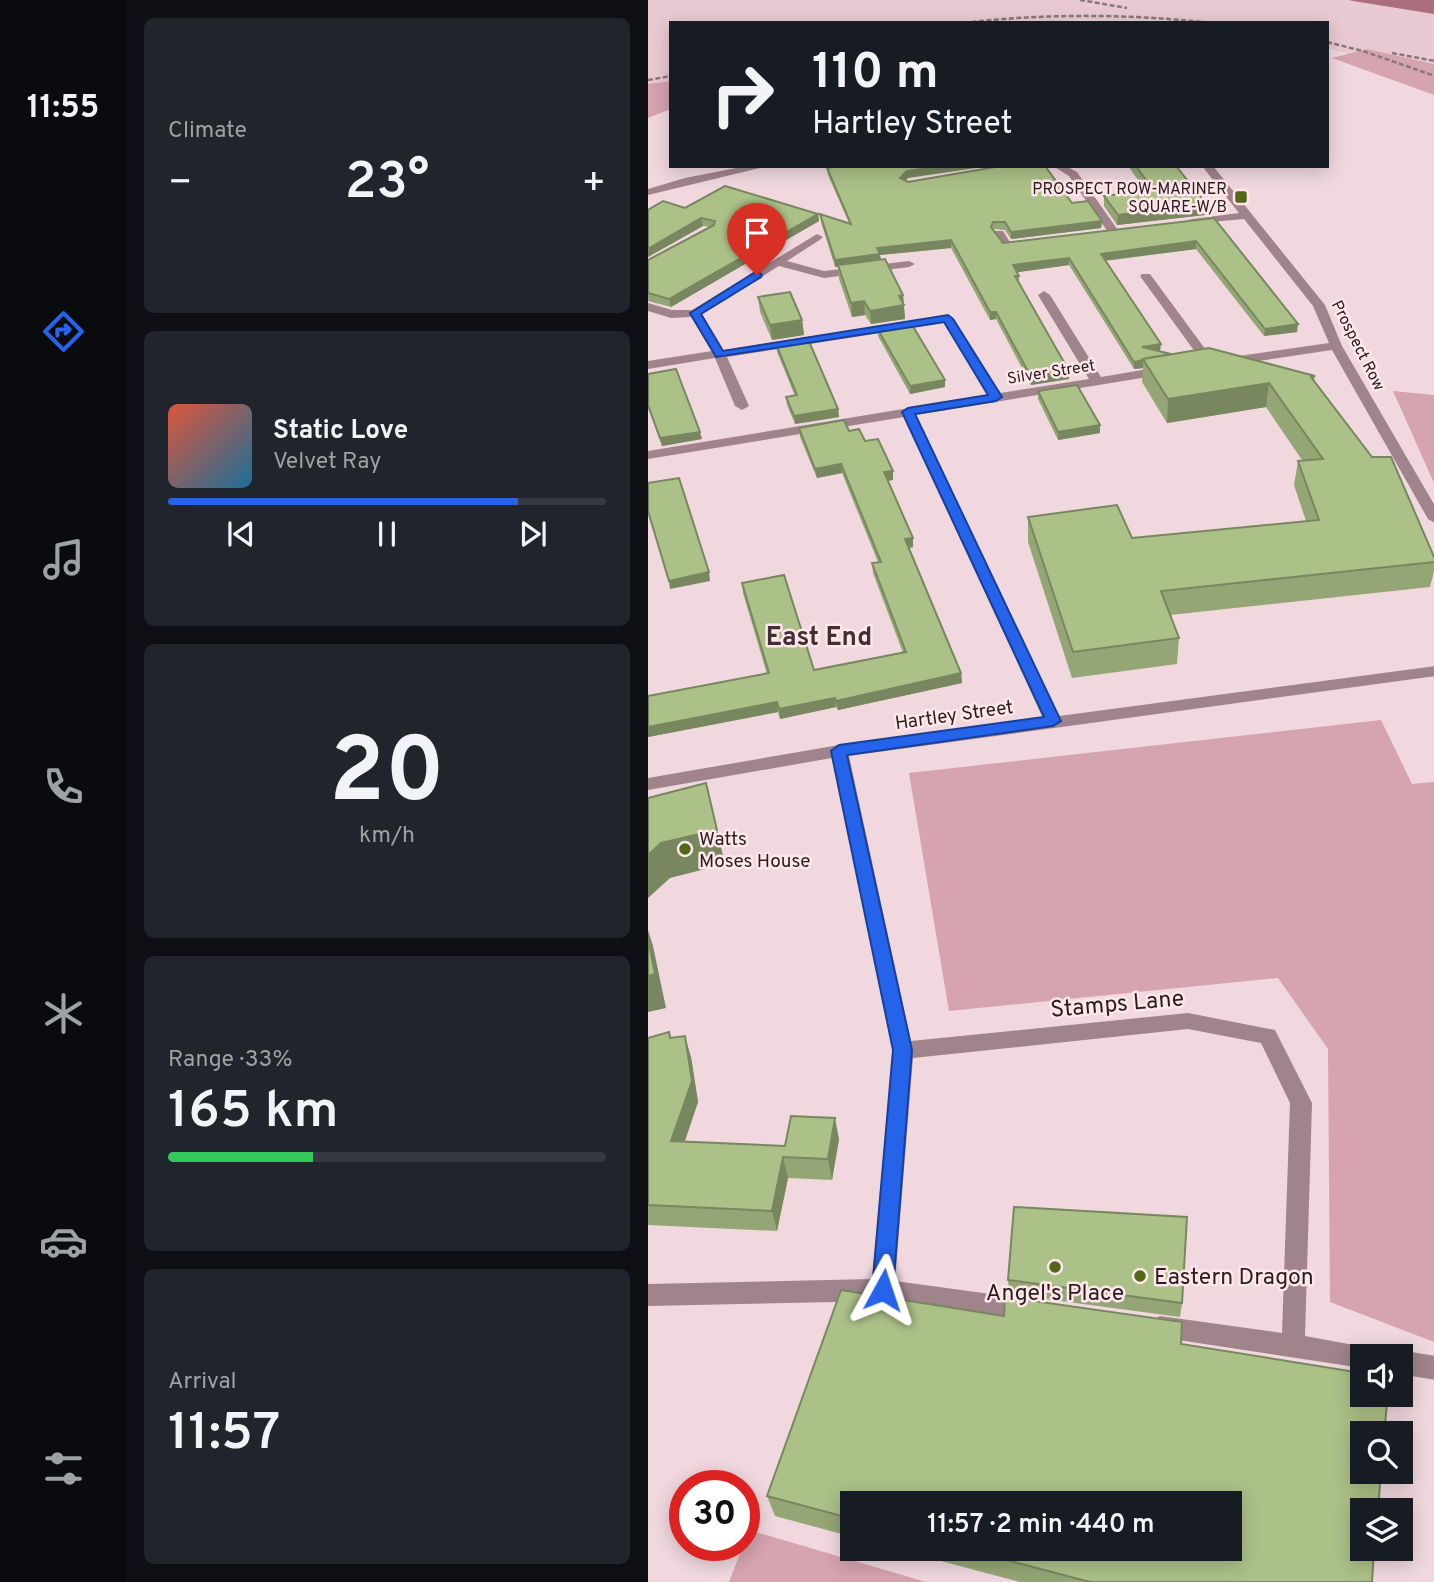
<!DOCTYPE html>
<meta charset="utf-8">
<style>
:root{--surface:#171b24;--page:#20242c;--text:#f1f3f6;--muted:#9ea1a6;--line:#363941;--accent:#2563eb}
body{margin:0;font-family:Overpass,sans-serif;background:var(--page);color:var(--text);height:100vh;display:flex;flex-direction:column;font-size:26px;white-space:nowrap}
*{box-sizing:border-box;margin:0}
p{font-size:23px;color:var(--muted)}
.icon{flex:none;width:38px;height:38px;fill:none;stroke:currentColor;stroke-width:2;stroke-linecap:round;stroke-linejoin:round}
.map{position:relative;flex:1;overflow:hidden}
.side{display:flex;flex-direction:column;gap:18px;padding:18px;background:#0d0f14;width:522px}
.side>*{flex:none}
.guide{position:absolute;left:21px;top:21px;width:660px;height:147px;border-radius:0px;box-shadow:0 4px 18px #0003;background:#171b24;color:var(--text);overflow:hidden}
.tools{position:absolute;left:702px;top:1344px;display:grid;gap:14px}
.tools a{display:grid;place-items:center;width:63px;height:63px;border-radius:0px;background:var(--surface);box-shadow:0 4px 18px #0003;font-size:35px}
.speed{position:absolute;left:21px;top:1470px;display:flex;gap:14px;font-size:35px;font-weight:700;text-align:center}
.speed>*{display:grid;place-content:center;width:91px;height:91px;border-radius:50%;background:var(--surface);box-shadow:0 4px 18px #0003;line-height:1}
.speed .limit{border:10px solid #d22;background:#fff;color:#111}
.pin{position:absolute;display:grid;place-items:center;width:60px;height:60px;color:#fff;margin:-72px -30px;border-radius:50% 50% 50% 0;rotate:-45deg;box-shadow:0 0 7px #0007}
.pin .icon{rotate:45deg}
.me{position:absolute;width:77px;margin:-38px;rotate:5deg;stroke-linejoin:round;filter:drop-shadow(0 0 5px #0008)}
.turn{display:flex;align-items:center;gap:24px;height:147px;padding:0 28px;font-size:32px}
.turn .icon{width:91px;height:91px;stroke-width:2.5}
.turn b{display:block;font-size:49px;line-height:60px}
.big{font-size:52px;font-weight:600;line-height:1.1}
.side .widget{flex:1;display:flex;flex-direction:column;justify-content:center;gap:10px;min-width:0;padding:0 24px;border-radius:10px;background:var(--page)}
.side .dial{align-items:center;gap:0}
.dial b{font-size:91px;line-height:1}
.song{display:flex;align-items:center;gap:21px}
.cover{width:84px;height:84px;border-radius:10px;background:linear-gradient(135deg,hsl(10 70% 55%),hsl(200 70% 35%))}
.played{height:7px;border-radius:4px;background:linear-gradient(90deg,var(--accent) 80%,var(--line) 80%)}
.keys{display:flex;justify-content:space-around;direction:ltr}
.heat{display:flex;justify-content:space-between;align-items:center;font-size:38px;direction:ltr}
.charge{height:10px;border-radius:5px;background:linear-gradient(90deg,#34c759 33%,var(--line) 0)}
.trip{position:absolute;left:192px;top:1491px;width:402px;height:70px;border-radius:0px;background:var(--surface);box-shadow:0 4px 18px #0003;font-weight:600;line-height:70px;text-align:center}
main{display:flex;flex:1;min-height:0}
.dock{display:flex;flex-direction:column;width:126px;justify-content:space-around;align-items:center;background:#090b0e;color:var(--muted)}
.dock .icon{width:49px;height:49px}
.dock .selected{color:var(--accent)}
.dock b{font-size:32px;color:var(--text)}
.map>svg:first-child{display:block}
.built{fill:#eacad2}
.green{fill:#d6a3b0}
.water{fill:#ab6e7f}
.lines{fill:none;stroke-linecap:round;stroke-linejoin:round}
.minor{fill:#a1848b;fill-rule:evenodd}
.rail{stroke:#88787c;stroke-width:2.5;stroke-dasharray:5 2.5;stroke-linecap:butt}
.wall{fill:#94a675}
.shaded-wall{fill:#78875f}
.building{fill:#acc188;stroke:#78875f;stroke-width:2}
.route{fill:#2563eb;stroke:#184099;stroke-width:2}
.poi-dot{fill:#516818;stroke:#fee6eb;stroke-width:2.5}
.labels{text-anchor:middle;stroke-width:5;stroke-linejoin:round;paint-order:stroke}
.far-poi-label{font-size:16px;fill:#271e20;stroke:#fee6eb;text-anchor:end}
.far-street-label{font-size:16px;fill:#271e20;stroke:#fee6eb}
.street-label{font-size:19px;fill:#271e20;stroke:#fee6eb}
.poi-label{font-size:19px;fill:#271e20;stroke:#fee6eb;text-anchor:start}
.near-street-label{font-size:23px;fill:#271e20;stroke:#fee6eb}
.near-poi-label{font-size:23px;fill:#271e20;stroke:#fee6eb;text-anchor:start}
.district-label{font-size:26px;font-weight:bold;fill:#412f34;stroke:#fee6eb}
</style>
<main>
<nav class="dock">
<b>11:55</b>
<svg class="icon selected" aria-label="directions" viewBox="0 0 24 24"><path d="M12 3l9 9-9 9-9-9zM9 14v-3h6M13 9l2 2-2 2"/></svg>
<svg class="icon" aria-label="music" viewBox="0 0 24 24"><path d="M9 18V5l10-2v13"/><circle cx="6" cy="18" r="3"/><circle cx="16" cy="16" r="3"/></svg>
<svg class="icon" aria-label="phone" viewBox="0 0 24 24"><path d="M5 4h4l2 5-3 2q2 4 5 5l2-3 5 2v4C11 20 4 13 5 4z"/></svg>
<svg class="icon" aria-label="climate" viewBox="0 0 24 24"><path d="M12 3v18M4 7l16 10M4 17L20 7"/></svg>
<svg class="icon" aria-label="car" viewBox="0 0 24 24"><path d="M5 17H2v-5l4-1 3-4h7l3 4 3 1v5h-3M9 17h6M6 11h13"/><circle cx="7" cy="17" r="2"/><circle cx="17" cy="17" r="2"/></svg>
<svg class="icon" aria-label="filters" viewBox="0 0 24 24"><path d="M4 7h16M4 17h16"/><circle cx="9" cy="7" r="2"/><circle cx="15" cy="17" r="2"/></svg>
</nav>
<section class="side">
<div class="widget"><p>Climate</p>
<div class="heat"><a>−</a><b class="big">23°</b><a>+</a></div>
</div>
<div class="widget">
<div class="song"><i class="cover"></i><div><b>Static Love</b><p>Velvet Ray</p></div></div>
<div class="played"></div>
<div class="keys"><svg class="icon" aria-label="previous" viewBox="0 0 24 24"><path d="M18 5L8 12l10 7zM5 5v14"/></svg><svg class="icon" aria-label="pause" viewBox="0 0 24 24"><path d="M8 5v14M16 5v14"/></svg><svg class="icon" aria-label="next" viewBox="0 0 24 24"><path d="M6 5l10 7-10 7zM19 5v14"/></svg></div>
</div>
<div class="widget dial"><b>20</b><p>km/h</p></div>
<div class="widget"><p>Range · 33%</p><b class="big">165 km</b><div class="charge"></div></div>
<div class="widget"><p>Arrival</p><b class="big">11:57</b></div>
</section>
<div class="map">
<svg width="787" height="1582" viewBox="0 0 787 1582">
<rect width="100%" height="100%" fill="#f0d8de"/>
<polygon class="built" points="0,0 786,0 786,64 719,49 702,54 679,48 679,23 432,20 395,23 23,23 23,81 0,84"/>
<g class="green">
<polygon points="719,49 786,64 786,95 684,58"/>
<polygon points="23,81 23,109 0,118 0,84"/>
<polygon points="745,391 786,395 786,483"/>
<polygon points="733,720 764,784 786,782 786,1342 682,1302 680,1049 630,978 301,1011 261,773"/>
<polygon points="101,1530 278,1582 81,1582"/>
</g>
<polygon class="water" points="701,0 786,0 786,14 705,1"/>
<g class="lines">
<g class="minor">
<polygon points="98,166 120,166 0,195 0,189 37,178"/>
<polygon points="405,166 418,166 429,172 472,233 470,235 462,235 421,176"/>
<polygon points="554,166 565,166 677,305 694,346 787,506 787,523 780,519 684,350 577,366 571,362 577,358 681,343 665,306 596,219 541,224 541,220 545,219 591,213"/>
<polygon points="347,231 355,231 362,242 378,241 384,244 378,247 355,248 345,233"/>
<polygon points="169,234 175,237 173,239 139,261 176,271 261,261 267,264 261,267 176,278 131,266 54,314 75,350 300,315 306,319 352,393 441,379 390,295 396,291 402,295 453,377 518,366 524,370 518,374 268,415 411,716 787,666 787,676 201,756 263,1041 540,1013 627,1030 664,1103 657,1336 722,1348 726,1356 714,1356 714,1368 504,1336 500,1328 504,1320 512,1316 634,1333 642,1103 613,1043 540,1029 265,1058 247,1281 380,1299 388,1302 392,1310 388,1318 380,1321 235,1301 0,1306 0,1284 224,1279 245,1050 184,758 0,790 0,778 191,745 395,718 256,417 0,459 0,451 340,395 296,323 79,357 101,406 94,410 87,406 67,358 0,369 0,361 64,351 43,317 23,318 0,311 0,303 24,310 44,310"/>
<polygon points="494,274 502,274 566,361 566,367 558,367 492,276"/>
<polygon points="752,1350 787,1356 787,1380 752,1374 752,1356 742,1356"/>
</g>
<g class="rail">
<polyline points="432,0 479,8"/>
<path d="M316,23C399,13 481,14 564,23"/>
<polyline points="679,42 715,51 787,76"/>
<polyline points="744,53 787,61"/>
<polyline points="0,80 23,76"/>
</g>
</g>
<g class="wall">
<polygon points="480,166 528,166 558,204 557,215 469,225 456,206 456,196 498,191"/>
<polygon points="179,168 260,178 257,181 260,182 424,203 454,221 453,228 363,239 357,230 345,229 355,243 566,218 649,332 616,336 548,249 457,261 512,352 523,354 667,376 666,381 787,559 787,568 782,587 522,615 531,638 529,664 424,678 380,542 380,517 484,538 658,521 646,485 650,461 654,460 618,407 519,423 494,382 495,368 486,369 421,265 369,272 371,276 371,283 421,379 383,385 348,319 342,320 303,248 232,255 233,260 255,295 257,319 223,324 217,315 204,317 191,279 190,267 187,267 173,222 172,214 201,223 180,175"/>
<polygon points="37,208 170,214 171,221 23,307 0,301 0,260 62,227 55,226 0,257 0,210"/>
<polygon points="110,297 154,320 156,335 124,340 112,312"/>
<polygon points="229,328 297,387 262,394 230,336"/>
<polygon points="128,344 190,409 191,417 147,424 139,405 138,397 147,396 129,352"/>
<polygon points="0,374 54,439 14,446 0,408"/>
<polygon points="390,391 452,425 452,433 410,440 390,399"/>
<polygon points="151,428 201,431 217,441 245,471 245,480 240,481 265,538 265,547 261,548 313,673 314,683 190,710 188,707 132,719 130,712 0,737 0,696 119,674 95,593 94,583 166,670 255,653 225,573 224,563 230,562 194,473 169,478 152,437"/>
<polygon points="21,1032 23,1038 43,1057 50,1102 37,1141 137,1146 191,1139 184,1180 140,1178 129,1231 0,1225 0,1038"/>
<polygon points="360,1280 534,1303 532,1317 361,1294"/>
<polygon points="533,1344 724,1582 372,1582 248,1549 583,1549 205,1503 205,1537 127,1516 119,1496"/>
</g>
<g class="shaded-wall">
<polygon points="294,166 342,166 260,178 253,185 252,178 259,171"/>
<polygon points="558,204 557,215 469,225 470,215"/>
<polygon points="170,214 171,221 23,307 21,299"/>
<polygon points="53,218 55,226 0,257 0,249"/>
<polygon points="454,221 453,228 363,239 363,232"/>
<polygon points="303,240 303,248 232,255 233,262 187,267 187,260 229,248"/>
<polygon points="548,241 548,249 452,261 453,254"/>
<polygon points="421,258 421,265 365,273 365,265"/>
<polygon points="255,295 257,319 223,324 222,311 251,296"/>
<polygon points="216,301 217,315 204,317 203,303"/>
<polygon points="342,312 348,312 348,319 342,320"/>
<polygon points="154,320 156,335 124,340 122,325"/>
<polygon points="650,324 649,332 616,336 617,329"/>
<polygon points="513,344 512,352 494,347"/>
<polygon points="495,360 495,368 486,369 486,362"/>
<polygon points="421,371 421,379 383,385 383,377"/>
<polygon points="297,380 297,387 262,394 262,386"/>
<polygon points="621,383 618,407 519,423 520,399"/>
<polygon points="190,409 191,417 147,424 146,416"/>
<polygon points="452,425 452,433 410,440 410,432"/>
<polygon points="52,432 54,439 14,446 12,438"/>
<polygon points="193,464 194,473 169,478 167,469"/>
<polygon points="245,471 245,480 237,481 236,472"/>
<polygon points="265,538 265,547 258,549 257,539"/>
<polygon points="61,572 62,581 22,589 21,581"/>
<polygon points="313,673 314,683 190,710 188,701"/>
<polygon points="187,698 188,707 132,719 131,709"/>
<polygon points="129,702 130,712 0,737 0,727"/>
<polygon points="69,830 77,864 22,878 0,898 0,855 13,843"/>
<polygon points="0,930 5,946 18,1008 0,1012"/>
<polygon points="37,1036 43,1057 50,1102 30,1161 23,1141"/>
<polygon points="187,1118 191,1139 184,1180 180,1159"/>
<polygon points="135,1157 140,1178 129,1231 124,1211"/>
</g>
<g class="building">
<polygon points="190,166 294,166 259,171 252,178 260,182 353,166 397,166 424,203 440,201 454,221 363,232 357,222 345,222 343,227 355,243 566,218 650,324 617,329 548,241 453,254 513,344 494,347 523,354 495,359 495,360 486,362 421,258 365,265 371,276 367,276 421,371 383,377 348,312 342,312 303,240 229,248 232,254 187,260 172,214 203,224 179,168"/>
<polygon points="488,166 528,166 558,204 470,215 456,196 505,190"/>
<polygon points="77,186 170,214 21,299 0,293 0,260 66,225 67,221 53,218 0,249 0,210 15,201 37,208"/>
<polygon points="237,259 255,295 251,296 256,305 222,311 216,301 203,303 190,265"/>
<polygon points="142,292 154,320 122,325 110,297"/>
<polygon points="263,323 297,380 262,386 229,328"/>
<polygon points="160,339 190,409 146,416 138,397 149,395 128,344"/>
<polygon points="561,348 667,376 663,377 724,457 743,457 787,559 787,562 513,591 531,638 425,652 380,517 469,505 484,538 671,520 650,461 675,459 621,383 520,399 495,359"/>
<polygon points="28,369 52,432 12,438 0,405 0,374"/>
<polygon points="429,385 452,425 410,432 390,391"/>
<polygon points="196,420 201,431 211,429 217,441 230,439 245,471 236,472 265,538 257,539 313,673 188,701 187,698 131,709 129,702 0,727 0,696 121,673 94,583 136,575 166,670 258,652 224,563 233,562 193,464 167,469 151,428"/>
<polygon points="31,478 61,572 21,581 0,511 0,483"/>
<polygon points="58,783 69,830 13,843 0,855 0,798"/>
<polygon points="0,939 7,974 0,976"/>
<polygon points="21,1032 22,1038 37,1036 44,1081 23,1141 137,1146 143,1116 187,1118 180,1159 135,1157 124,1211 0,1205 0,1038"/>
<polygon points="366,1207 539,1217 534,1303 360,1280"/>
<polygon points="193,1290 356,1316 357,1297 534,1322 533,1344 714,1373 714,1395 740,1395 736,1433 714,1433 714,1472 733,1472 730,1510 714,1510 714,1549 726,1549 724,1582 442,1582 317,1549 583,1549 583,1503 205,1503 205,1519 119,1496"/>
</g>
<polygon class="route" points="109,271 114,275 113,277 53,314 75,351 300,315 305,319 354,397 348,401 267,414 413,721 405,726 199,755 264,1050 245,1290 242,1297 235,1300 227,1297 224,1290 245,1050 183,751 191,745 396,717 254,412 260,408 340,395 296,322 68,357 42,313"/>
<g class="poi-dot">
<rect x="586" y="190" width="14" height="14" rx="3.5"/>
<circle cx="37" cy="849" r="7"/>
<circle cx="407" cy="1267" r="7"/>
<circle cx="492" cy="1276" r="7"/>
</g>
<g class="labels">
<g class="far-poi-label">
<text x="579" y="194">PROSPECT ROW-MARINER<tspan x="579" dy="18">SQUARE-W/B</tspan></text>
</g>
<g class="far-street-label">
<text transform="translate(711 345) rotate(63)" y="6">Prospect Row</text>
<text transform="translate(403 371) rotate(-9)" y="6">Silver Street</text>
</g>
<g class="street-label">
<text transform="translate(306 714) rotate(-8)" y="7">Hartley Street</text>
</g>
<g class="poi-label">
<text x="51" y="845">Watts<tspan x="51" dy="22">Moses House</tspan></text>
</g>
<g class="near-street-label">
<text transform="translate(469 1003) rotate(-5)" y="8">Stamps Lane</text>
</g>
<g class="near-poi-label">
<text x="506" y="1284">Eastern Dragon</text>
<text x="407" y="1300" text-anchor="middle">Angel's Place</text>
</g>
<g class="district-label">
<text x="171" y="645">East End</text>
</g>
</g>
</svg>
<div class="tools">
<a><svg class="icon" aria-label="sound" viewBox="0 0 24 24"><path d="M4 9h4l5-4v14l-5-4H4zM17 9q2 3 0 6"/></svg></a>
<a><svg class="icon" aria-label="search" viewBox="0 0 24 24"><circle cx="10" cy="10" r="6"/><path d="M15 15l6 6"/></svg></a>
<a><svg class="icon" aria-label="layers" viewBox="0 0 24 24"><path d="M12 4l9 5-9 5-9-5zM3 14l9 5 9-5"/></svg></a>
</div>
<div class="speed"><div class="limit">30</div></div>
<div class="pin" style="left:109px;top:275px;background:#d93025"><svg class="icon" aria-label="arrive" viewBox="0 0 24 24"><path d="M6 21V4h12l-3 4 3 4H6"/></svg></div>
<svg class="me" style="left:235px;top:1290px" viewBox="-20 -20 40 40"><path d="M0-17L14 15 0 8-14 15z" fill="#2563eb" stroke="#fff" stroke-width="4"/></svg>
<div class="trip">11:57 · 2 min · 440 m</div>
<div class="guide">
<div class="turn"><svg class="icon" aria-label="right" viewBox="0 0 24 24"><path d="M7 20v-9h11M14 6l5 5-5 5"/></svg><div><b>110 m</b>Hartley Street</div></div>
</div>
</div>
</main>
